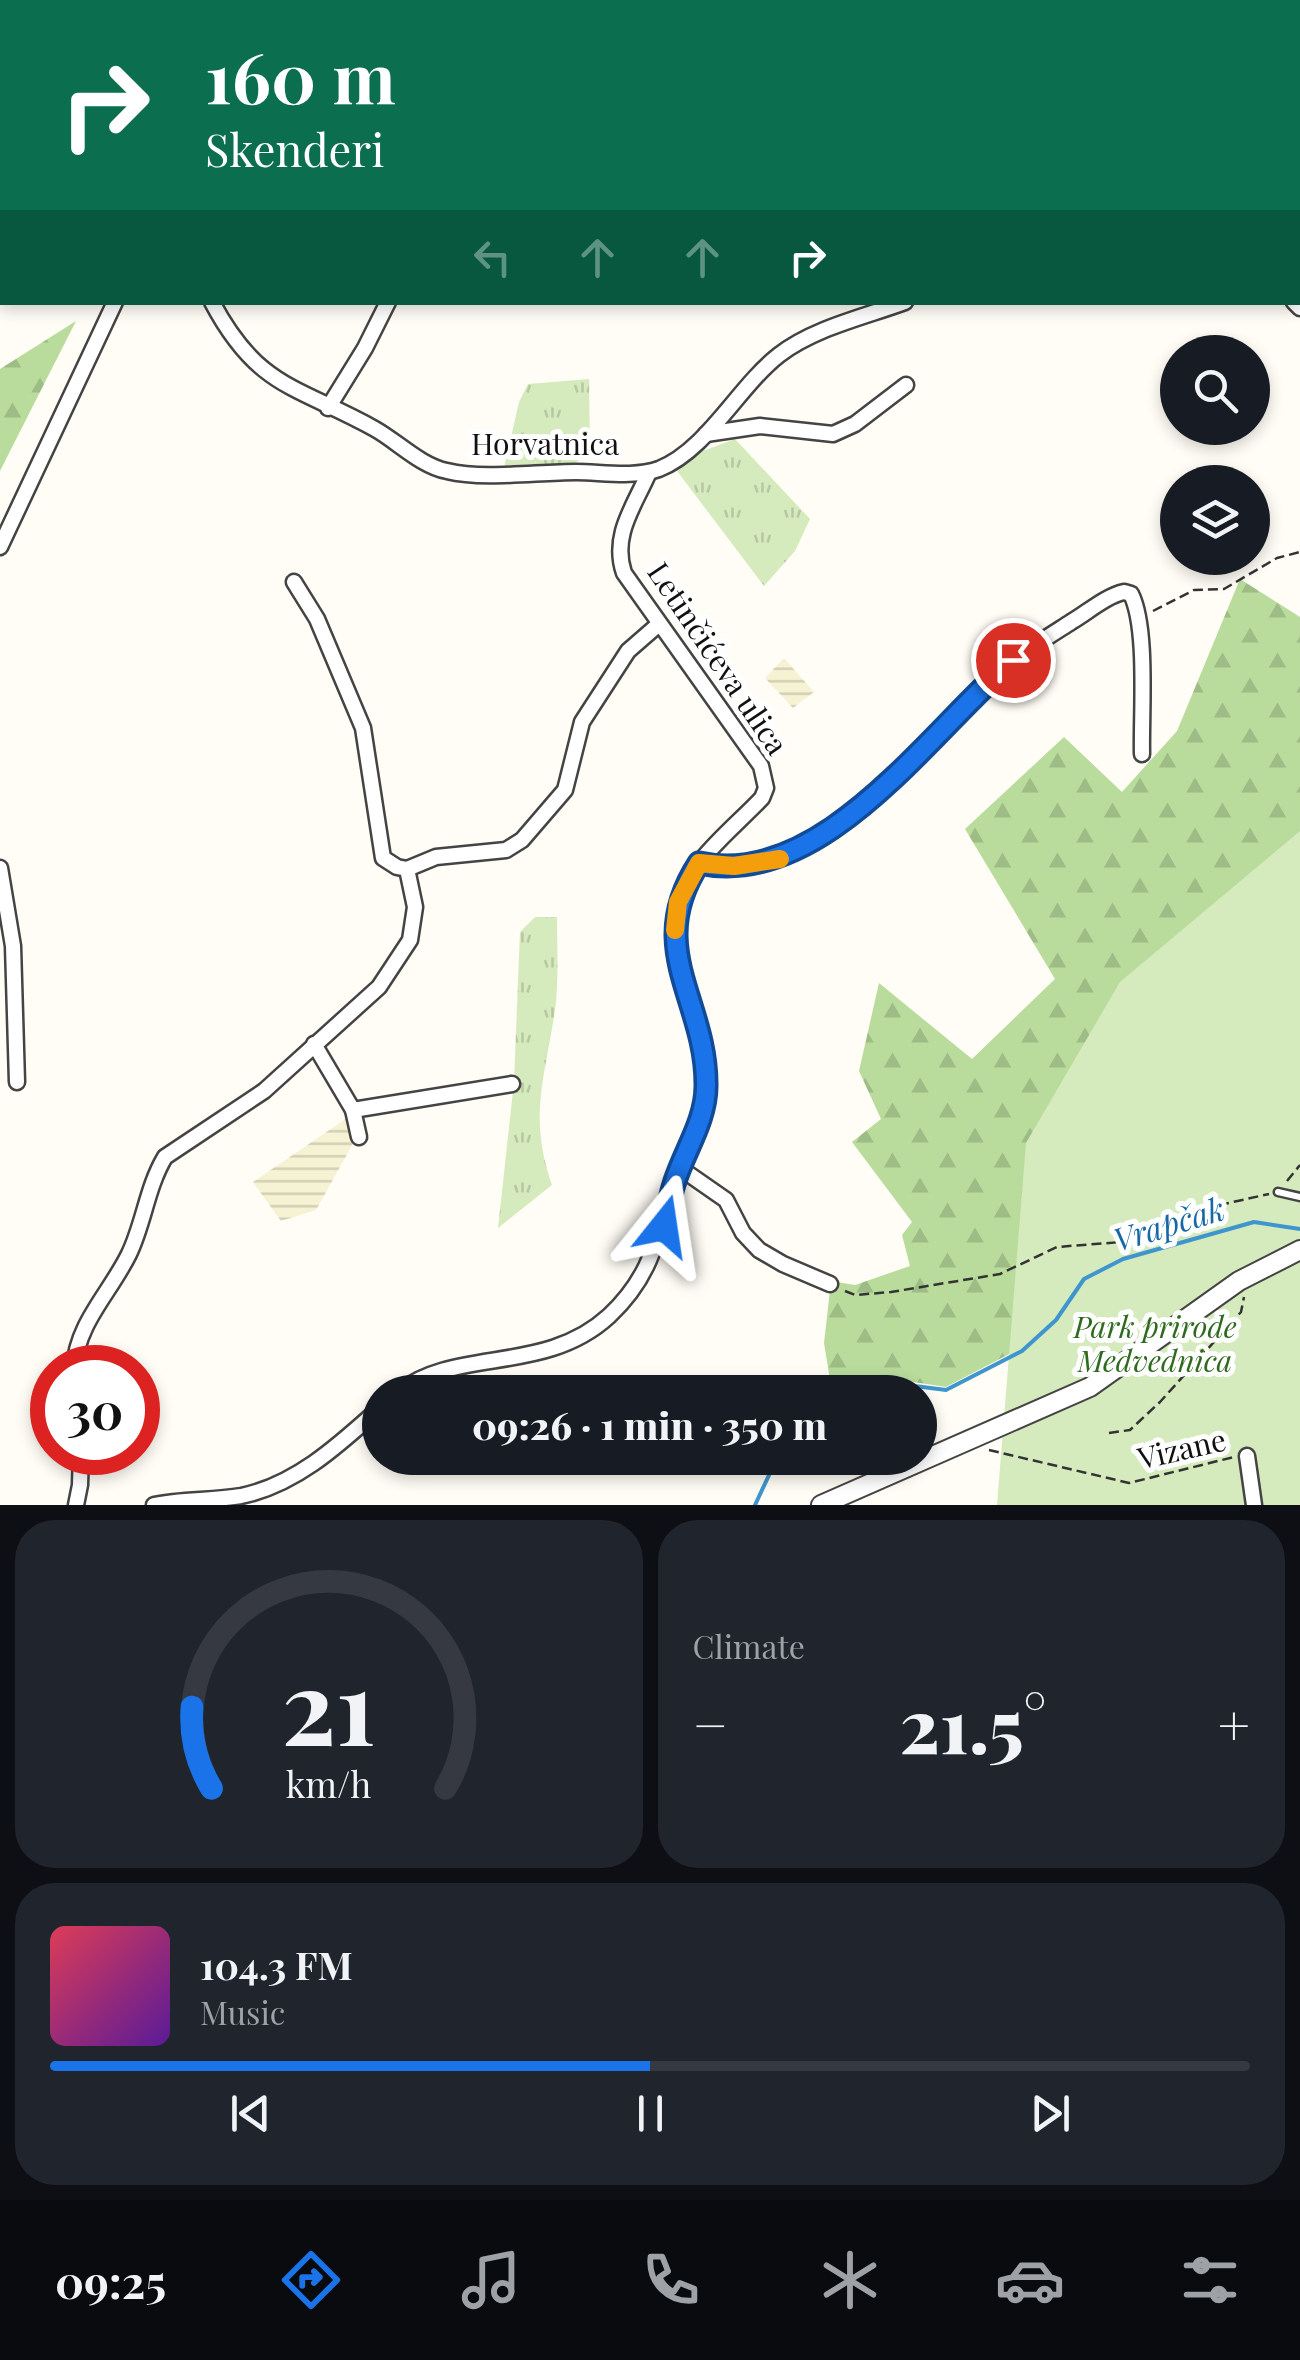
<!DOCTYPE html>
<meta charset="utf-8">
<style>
:root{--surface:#171b24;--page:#20242c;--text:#f1f3f6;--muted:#9ea1a6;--line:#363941;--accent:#1a73e8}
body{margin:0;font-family:"Playfair Display",serif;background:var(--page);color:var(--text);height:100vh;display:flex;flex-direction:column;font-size:38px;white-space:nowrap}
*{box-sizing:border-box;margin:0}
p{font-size:32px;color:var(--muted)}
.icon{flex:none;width:55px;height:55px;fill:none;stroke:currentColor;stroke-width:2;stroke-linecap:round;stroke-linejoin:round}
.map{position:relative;height:1505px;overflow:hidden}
.drawer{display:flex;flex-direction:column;gap:15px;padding:15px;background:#0d0f14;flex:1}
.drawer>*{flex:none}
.banner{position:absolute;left:0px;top:0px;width:1300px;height:305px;box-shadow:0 5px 15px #0003;background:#0b6e4f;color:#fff;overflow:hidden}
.fabs{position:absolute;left:1160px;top:335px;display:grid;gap:20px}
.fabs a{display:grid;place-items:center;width:110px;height:110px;border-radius:50%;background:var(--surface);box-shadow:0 5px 15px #0003;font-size:50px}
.speed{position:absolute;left:30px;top:1345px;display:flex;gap:20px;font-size:50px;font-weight:700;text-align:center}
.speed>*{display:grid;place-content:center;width:130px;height:130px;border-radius:50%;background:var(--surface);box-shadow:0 5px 15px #0003;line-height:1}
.speed .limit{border:15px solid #d22;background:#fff;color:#111}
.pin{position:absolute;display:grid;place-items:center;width:85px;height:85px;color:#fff;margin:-42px;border:5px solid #fff;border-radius:50%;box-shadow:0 2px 10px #0007}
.me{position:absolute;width:110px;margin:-55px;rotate:15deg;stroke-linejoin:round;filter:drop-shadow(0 0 8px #0008)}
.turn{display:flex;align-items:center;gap:35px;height:210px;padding:0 40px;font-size:45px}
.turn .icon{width:130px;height:130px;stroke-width:2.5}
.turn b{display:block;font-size:70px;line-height:85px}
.lanes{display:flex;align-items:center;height:95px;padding:0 40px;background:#0003;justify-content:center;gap:50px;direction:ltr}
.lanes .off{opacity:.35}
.big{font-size:75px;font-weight:800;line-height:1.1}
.drawer .tile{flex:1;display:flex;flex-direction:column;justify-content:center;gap:15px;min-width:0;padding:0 35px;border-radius:40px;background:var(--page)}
.drawer .dial{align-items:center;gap:0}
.dial svg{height:260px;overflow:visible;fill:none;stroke:var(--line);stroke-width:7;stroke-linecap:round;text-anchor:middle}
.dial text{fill:var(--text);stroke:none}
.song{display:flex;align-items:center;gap:30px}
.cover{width:120px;height:120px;border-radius:15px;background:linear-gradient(135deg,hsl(350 70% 55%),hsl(270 70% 35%))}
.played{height:10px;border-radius:5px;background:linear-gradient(90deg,var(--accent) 50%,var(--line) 50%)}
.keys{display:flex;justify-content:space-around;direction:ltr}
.heat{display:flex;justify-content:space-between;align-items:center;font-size:55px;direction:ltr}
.drawer .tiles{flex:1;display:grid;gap:15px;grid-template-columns:1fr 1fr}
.tile:last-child{grid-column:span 2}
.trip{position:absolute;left:362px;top:1375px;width:575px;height:100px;border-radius:50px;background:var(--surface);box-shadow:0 5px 15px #0003;font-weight:800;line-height:100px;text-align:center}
.dock{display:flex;height:160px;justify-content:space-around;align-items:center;background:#090b0e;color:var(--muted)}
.dock .icon{width:70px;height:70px}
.dock .on{color:var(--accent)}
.dock b{font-size:45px;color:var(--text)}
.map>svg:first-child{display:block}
.farmland{fill:url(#farmland-rules)}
.grass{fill:url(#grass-tufts)}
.forest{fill:url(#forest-firs)}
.park{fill:#d5ebbd}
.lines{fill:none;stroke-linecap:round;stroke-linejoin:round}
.stream{stroke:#3f96cf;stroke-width:4}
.service-casing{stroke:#444;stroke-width:11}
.minor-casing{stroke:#444;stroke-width:19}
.tertiary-casing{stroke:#444;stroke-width:22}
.path{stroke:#333;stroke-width:2.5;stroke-dasharray:10 5;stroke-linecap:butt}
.service{stroke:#fff;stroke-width:6}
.minor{stroke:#fff;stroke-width:14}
.tertiary{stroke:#fff;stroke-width:18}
.route-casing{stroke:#114b97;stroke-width:25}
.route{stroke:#1a73e8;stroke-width:18}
.slow{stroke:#f59e0b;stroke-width:18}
.labels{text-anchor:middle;stroke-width:10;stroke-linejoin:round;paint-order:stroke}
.street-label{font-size:30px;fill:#111;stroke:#fff}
.park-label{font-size:30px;font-style:italic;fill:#2f6b1f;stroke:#fff}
.water-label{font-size:32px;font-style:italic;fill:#1768a6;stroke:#fff}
</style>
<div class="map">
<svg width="1300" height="1505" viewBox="0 0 1300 1505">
<defs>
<pattern id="farmland-rules" width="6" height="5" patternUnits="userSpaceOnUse" patternTransform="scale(2.5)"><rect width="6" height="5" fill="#f6f3d4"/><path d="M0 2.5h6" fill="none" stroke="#d2cfb5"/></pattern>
<pattern id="grass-tufts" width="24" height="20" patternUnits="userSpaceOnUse" patternTransform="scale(2.5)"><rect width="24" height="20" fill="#d5ebbd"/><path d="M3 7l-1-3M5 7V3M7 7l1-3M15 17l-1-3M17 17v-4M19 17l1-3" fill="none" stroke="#b6c8a1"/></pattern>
<pattern id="forest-firs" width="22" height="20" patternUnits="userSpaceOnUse" patternTransform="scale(2.5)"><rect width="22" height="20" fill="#b9dc9c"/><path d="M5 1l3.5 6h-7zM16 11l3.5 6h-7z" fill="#9ebc85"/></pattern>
</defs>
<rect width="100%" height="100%" fill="#fffdf5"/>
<g class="farmland">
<polygon points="784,658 814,692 793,708 765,678"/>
<polygon points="350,1116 355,1140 316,1210 281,1221 253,1182"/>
</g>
<g class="grass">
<polygon points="589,379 590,453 570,466 504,468 519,402 528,384"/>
<polygon points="735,439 810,519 795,551 764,586 674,467 695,454"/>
<path d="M535,917H557C557,947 559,980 555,1010C545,1078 528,1117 552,1185L498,1228L514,1082L520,932Z"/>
</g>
<g class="forest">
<polygon points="76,321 0,471 0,369"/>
<polygon points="1240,579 1300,617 1300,1176 1021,1348 946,1387 894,1379 879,1381 851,1392 832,1392 824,1343 831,1281 855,1285 910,1266 902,1235 912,1222 852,1142 881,1119 859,1071 879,983 972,1059 1055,979 965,829 1064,737 1122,792 1177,731"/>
</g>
<polygon class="park" points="1300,831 1300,1505 997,1505 1026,1143 1120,982"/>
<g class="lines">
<g class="stream">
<polyline points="859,1392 891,1383 946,1390 1022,1351 1056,1320 1084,1279 1123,1259 1254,1222 1300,1229"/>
<polyline points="755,1505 777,1458"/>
</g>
<g class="service-casing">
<polyline id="service" points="1278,1192 1300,1197"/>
</g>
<g class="minor-casing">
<g id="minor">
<polyline points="279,0 282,2"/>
<polyline points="57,2 58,0"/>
<polyline points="1044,2 1045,0"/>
<polyline points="0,85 2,81"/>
<path d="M212,302C258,389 298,386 375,429C398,442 421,466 447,471C484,480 536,472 576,472C601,472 634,478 659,469C707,450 738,387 779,355C814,328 864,317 905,302"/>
<polyline points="1294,302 1300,308"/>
<polyline points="328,408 365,348 388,302"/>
<polyline points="706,434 760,426 833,434 855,424 906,385"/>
<polyline points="0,547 115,302"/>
<polyline points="294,582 317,619 363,728 383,858 397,867 407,869"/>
<path d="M699,863C816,891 916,748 990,680C1015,657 1043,640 1071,622C1088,612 1106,596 1124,592L1131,594C1148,628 1141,713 1142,754"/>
<polyline points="0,868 13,946 17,1082"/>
<polyline points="314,1044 353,1110 359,1137"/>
<polyline points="353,1110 512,1084"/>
<polyline points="680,1168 726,1200 743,1233 759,1250 783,1264 830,1284"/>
<path d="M74,1368C77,1323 110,1293 129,1254C144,1223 147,1187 165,1157L264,1091L379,987L410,940L415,907L407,869L436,857L506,850L522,840L565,790L582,722L628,651L659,624"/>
<path d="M399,1392C456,1347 545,1375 609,1316C653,1275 657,1236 674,1182C688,1140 711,1106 705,1059C698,1007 665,959 678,904C688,862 733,829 762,798L766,788L761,766L624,573C611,535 635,505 649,472"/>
<polyline points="1247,1456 1254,1505"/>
<polyline points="76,1505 80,1485 81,1452"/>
<path d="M154,1505C182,1499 212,1501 241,1496C296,1485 340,1444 380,1408"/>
</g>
</g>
<g class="tertiary-casing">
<polyline id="tertiary" points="821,1505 1090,1387 1239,1281 1300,1250"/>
</g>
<g class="path">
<polyline points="912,0 913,2"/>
<polyline points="998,2 1001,0"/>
<polyline points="1153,611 1194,590 1224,589 1277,558 1300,552"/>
<polyline points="1287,1181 1300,1165"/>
<polyline points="845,1291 855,1295 891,1292 1000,1274 1057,1247 1134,1241 1224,1204 1269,1194"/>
<polyline points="1109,1433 1130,1430 1160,1402 1241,1312 1244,1297"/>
<polyline points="989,1450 1129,1483 1234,1457"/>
</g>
<use href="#service" class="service"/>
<use href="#minor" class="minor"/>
<use href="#tertiary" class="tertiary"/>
</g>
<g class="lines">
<g class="route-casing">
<path id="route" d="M664,1226C667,1212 670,1196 675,1181C685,1150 706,1120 706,1086C707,1000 643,949 699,863C822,890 930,731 1013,660"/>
</g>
<use href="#route" class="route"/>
<polyline class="slow" points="675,930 678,902 699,863 734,866 780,859"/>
</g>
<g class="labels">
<g class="street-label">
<text x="545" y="455">Horvatnica</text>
<text transform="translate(717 659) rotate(56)" y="10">Letinčićeva ulica</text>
<text transform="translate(1182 1450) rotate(-13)" y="10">Vizane</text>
</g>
<g class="park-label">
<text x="1155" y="1338">Park prirode<tspan x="1155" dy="34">Medvednica</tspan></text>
</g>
<g class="water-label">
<text transform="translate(1169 1225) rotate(-17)" y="11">Vrapčak</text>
</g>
</g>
</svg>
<div class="fabs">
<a><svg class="icon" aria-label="search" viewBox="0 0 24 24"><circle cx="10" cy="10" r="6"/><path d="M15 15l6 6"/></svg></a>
<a><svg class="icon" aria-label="layers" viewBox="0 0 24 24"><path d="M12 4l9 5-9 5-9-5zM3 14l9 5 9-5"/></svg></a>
</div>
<div class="speed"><div class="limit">30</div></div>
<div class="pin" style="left:1013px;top:660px;background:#d93025"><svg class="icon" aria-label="arrive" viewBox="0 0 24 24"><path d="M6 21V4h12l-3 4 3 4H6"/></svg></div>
<svg class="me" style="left:664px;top:1226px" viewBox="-20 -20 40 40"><path d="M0-17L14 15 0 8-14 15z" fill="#1a73e8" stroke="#fff" stroke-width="4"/></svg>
<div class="trip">09:26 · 1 min · 350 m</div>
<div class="banner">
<div class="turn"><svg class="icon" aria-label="right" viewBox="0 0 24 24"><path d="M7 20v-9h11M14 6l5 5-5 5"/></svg><div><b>160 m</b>Skenderi</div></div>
<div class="lanes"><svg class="icon off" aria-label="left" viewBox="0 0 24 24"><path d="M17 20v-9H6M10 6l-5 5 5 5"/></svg><svg class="icon off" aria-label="ahead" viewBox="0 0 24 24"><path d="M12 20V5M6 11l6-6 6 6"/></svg><svg class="icon off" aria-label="ahead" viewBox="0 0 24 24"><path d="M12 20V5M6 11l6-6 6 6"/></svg><svg class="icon" aria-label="right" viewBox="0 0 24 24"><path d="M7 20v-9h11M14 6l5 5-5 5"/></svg></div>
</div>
</div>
<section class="drawer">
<div class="tiles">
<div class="tile dial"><svg viewBox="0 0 100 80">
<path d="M14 69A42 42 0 1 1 86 69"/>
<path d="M14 69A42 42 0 0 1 8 44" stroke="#1a73e8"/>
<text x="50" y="56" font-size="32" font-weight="700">21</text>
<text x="50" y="72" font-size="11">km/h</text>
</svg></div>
<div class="tile"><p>Climate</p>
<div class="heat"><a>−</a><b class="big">21.5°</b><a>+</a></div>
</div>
<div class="tile">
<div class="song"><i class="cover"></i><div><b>104.3 FM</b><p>Music</p></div></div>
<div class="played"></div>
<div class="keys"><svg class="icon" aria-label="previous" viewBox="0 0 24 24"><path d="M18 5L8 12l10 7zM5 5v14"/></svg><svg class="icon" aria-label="pause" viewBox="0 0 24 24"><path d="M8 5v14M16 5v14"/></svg><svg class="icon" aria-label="next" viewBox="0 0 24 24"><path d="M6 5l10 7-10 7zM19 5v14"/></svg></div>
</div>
</div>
</section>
<nav class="dock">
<b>09:25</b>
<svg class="icon on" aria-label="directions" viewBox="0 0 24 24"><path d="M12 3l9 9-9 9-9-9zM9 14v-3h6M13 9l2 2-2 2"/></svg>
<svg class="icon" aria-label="music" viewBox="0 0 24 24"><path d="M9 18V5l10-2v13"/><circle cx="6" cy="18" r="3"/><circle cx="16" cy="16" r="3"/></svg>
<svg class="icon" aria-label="phone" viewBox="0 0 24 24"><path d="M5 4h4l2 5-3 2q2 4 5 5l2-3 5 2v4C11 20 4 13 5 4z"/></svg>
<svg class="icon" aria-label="climate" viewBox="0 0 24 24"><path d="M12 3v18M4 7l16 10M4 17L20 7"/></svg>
<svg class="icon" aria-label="car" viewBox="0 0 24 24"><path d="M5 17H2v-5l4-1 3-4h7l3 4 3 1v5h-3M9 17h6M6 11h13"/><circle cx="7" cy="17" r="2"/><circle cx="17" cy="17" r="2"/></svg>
<svg class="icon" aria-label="filters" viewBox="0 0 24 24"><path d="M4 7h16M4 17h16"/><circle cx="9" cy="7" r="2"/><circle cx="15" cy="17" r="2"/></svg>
</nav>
